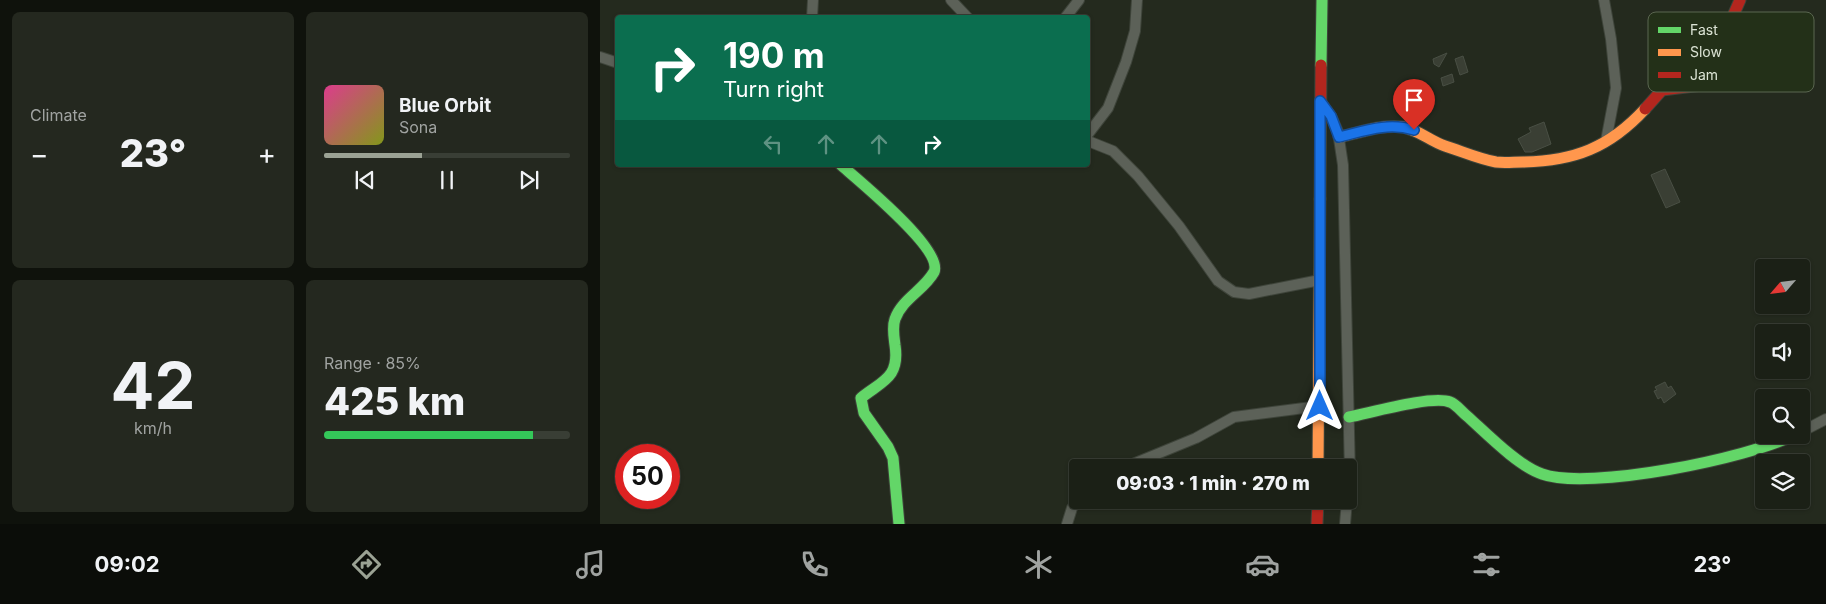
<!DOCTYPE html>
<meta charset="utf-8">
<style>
:root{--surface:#1b2016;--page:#24281f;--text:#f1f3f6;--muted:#a0a3a1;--line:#393e35;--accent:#9ba294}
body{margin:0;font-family:Inter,sans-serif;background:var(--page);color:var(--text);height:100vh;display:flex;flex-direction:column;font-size:19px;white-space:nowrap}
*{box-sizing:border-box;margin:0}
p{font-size:16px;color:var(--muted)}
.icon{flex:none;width:28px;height:28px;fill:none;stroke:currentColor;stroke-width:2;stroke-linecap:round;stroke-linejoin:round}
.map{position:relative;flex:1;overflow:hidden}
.sheet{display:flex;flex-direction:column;gap:12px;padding:12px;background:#0f120c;width:600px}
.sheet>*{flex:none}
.top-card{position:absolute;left:15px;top:15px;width:475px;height:152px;border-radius:5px;box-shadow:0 1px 4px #0004,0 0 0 1px var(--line);background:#0b6e4f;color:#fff;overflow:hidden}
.needle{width:32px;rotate:242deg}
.tools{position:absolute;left:1155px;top:259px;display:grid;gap:10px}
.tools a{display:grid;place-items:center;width:55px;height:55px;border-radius:5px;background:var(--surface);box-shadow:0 1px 4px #0004,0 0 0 1px var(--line);font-size:25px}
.speed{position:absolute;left:15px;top:444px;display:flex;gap:10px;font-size:25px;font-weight:700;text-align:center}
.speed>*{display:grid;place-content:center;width:65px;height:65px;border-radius:50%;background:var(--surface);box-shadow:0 1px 4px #0004,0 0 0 1px var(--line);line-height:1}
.speed .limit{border:8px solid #d22;background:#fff;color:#111}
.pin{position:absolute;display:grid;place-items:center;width:42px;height:42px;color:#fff;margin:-51px -21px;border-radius:50% 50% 50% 0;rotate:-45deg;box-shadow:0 0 5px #0007}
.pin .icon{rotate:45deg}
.me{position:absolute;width:55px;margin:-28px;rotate:0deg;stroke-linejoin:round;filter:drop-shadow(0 0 4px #0008)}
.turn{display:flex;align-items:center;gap:18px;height:105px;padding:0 25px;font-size:22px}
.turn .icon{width:65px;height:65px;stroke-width:2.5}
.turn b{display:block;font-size:35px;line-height:42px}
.lanes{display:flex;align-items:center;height:48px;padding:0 25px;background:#0003;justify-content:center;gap:25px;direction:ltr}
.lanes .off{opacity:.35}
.big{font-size:38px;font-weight:800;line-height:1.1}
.sheet .widget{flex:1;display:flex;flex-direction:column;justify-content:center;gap:8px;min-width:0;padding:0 18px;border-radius:8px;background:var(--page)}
.sheet .dial{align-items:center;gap:0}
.dial b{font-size:65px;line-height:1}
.song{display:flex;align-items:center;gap:15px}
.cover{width:60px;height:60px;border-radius:8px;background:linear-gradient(135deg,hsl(330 70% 55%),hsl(70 70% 35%))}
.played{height:5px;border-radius:2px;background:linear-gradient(90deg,var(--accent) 40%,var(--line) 40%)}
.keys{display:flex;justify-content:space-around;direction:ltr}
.heat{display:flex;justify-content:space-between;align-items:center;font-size:28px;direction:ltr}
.charge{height:8px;border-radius:4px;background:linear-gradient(90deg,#34c759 85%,var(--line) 0)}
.sheet .tiles{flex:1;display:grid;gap:12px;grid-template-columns:repeat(2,1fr)}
.trip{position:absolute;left:469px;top:459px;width:288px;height:50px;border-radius:5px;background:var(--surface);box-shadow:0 1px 4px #0004,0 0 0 1px var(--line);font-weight:800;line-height:50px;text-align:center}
.menu{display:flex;height:80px;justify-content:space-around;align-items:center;background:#0b0d09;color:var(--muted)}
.menu .icon{width:35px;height:35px}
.menu .active{color:var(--accent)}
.menu b{font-size:22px;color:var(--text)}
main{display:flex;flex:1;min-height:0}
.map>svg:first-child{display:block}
.building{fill:#3a3f34;stroke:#494f44}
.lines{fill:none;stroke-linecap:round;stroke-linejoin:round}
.street-casing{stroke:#3e443a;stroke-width:12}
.fast-casing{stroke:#3e443a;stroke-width:13}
.slow-casing{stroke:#3e443a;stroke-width:13}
.jam-casing{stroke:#3e443a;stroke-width:13}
.street{stroke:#5c6158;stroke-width:10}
.fast{stroke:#63d668;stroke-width:11}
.slow{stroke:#ff974d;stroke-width:11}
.jam{stroke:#b3261e;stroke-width:11}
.route-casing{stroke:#114b97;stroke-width:12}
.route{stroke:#1a73e8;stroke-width:9}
.key{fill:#233018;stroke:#5a6650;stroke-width:1}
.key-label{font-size:14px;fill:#dbe3d4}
</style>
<main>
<section class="sheet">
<div class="tiles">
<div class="widget"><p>Climate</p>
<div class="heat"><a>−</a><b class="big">23°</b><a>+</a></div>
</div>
<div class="widget">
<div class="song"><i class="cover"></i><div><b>Blue Orbit</b><p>Sona</p></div></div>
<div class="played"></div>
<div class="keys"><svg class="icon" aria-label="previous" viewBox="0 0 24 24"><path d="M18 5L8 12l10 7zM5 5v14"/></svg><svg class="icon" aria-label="pause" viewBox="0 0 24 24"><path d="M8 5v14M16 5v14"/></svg><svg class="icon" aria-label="next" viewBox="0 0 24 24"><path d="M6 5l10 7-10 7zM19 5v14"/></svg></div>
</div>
<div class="widget dial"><b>42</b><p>km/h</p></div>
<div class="widget"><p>Range · 85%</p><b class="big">425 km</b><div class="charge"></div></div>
</div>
</section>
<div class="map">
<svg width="1226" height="524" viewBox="0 0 1226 524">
<rect width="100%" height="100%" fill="#242a1e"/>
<g class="building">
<polygon points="847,53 839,67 834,64 833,59"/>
<polygon points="863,56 868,72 860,75 855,59"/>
<polygon points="852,74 854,82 843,86 841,78"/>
<polygon points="944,122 951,144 932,152 925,152 918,139 931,132 929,128"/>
<polygon points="1065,169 1080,202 1066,208 1051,175"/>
<polygon points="1065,382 1068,388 1071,386 1076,394 1064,403 1061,397 1058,399 1054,391 1057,390 1055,387"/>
</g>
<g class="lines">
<g class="street-casing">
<g id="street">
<polyline points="351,0 368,18"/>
<polyline points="1004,0 1011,39 1016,88 1006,141"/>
<polyline points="212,18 213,0"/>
<polyline points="465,18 479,0"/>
<polyline points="0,57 18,63"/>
<polyline points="721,102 731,116 738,132 743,165 750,475 748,493"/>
<polyline points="488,134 508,108 526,62 535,31 537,0"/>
<polyline points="488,141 513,151 538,176 579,226 618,281 634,292 649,294 720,280"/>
<polyline points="1201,432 1226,419"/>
<polyline points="523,468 596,438 634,417 720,406"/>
<polyline points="467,524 472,508 478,500"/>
<polyline points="745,524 747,500"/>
</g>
</g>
<g class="fast-casing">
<g id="fast">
<polyline points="721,65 722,0"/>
<path d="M241,165C258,180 344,250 334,272C324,290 302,299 295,319C292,327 294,337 295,345C300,378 282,381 261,398L264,413L288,447L293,458L299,524"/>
<path d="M749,417C770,413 832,395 850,402C856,404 862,412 867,416C886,433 918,466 942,474C989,491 1149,458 1194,435"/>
</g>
</g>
<g class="slow-casing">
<g id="slow">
<path d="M739,137C759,133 782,124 803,127C819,130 830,141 845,146C861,151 879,159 896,162C904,163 914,162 923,162C974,161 1009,148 1045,109"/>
<polyline points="718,468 720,199"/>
</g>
</g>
<g class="jam-casing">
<g id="jam">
<polyline points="1045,109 1062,90 1110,84 1116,77 1129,25 1140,0"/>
<polyline points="720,199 721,65"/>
<polyline points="717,524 718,500"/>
</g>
</g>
<use href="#street" class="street"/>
<use href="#fast" class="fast"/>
<use href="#slow" class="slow"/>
<use href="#jam" class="jam"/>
</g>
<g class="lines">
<g class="route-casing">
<path id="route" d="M720,406V101L731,116L739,137C764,131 788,122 814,130"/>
</g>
<use href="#route" class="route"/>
</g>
<rect x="1048" y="12" width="166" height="80" rx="8" class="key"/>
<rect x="1058" y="27" width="23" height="6" fill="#63d668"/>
<rect x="1058" y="49" width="23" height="7" fill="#ff974d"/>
<rect x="1058" y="72" width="23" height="6" fill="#b3261e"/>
<g class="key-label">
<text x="1090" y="35">Fast</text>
<text x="1090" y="57">Slow</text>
<text x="1090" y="80">Jam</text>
</g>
</svg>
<div class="tools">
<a><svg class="needle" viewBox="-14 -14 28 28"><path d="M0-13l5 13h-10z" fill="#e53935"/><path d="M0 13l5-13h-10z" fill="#a0a3a1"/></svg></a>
<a><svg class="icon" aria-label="sound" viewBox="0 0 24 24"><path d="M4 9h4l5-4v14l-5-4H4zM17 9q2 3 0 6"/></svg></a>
<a><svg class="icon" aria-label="search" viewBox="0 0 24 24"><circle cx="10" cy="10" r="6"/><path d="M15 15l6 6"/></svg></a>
<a><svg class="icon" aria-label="layers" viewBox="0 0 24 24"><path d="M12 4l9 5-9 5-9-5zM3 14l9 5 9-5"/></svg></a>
</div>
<div class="speed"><div class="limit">50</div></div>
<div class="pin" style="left:814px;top:130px;background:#d93025"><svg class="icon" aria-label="arrive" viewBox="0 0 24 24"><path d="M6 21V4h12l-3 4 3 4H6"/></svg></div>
<svg class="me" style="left:720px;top:406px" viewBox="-20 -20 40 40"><path d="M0-17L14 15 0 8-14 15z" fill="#1a73e8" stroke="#fff" stroke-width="4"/></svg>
<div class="trip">09:03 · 1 min · 270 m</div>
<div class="top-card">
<div class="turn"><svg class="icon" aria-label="right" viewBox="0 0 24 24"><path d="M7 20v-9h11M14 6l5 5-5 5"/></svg><div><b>190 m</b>Turn right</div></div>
<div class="lanes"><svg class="icon off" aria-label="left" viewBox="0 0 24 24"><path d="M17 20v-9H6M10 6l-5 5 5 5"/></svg><svg class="icon off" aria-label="ahead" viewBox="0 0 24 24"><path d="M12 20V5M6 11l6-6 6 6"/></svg><svg class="icon off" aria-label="ahead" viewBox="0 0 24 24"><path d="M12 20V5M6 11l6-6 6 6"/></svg><svg class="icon" aria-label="right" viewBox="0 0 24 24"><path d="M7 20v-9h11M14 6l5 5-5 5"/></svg></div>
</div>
</div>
</main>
<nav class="menu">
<b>09:02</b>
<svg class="icon active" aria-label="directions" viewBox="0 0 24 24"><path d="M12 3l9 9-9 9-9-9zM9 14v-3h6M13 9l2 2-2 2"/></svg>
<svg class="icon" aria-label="music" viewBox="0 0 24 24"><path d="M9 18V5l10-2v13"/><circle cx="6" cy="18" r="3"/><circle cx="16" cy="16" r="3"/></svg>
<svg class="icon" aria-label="phone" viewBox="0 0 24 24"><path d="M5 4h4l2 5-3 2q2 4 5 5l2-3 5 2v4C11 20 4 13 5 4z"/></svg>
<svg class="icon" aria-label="climate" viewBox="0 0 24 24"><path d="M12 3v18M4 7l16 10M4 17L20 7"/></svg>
<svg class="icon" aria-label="car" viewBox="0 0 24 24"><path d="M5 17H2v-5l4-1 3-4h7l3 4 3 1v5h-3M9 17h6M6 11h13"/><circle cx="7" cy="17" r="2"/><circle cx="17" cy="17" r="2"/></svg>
<svg class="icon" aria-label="filters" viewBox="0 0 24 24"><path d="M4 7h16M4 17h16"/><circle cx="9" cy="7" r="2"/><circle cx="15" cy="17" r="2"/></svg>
<b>23°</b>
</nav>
